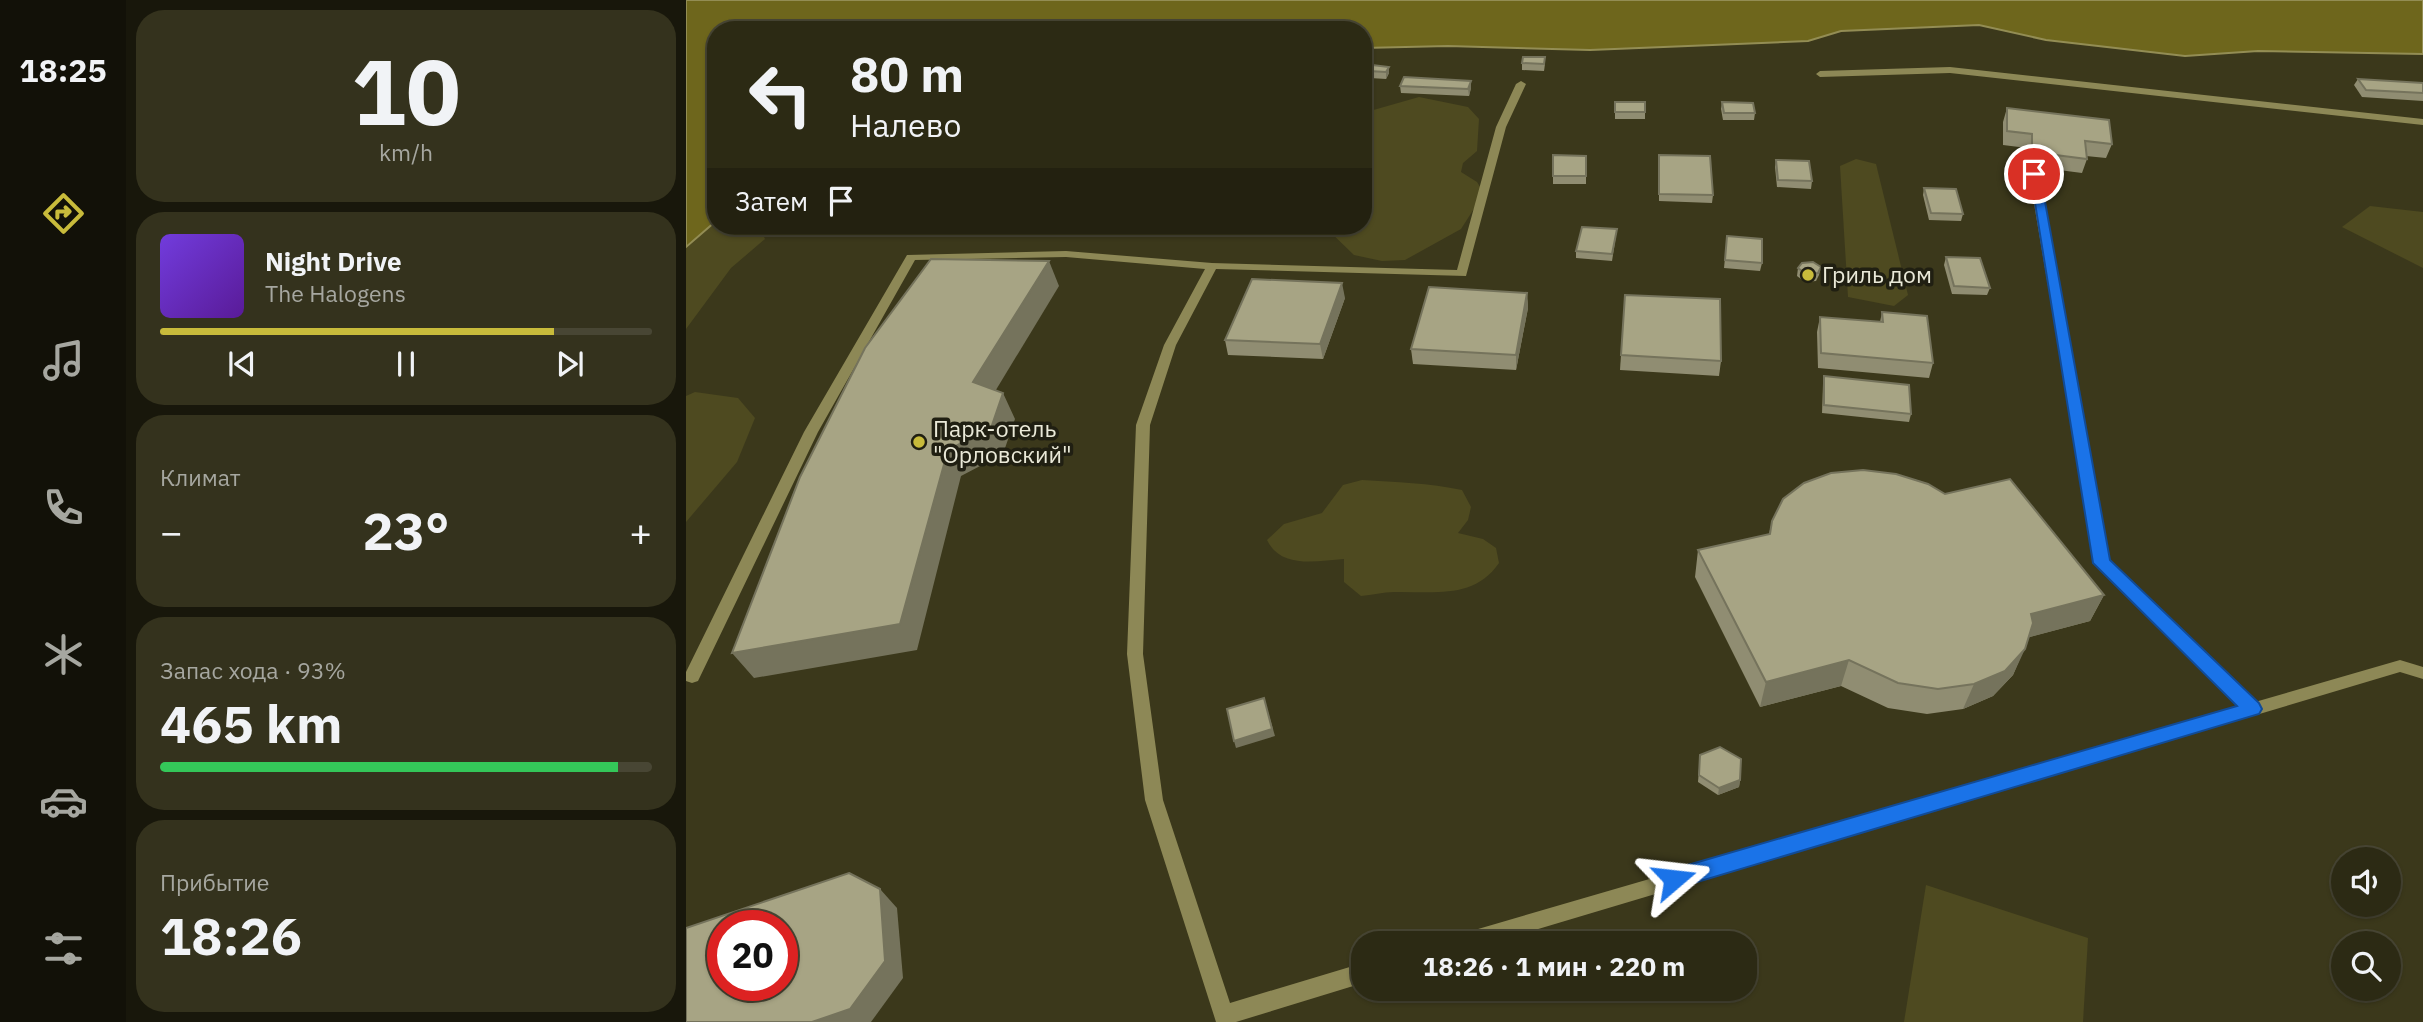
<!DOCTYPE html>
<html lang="ru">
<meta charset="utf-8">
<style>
:root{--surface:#2c2a14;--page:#34321d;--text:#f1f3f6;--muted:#a6a7a0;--line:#484634;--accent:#c8bb3b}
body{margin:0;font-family:"IBM Plex Sans",sans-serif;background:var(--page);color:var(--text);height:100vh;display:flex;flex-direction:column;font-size:26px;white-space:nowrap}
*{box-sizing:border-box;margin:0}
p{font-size:23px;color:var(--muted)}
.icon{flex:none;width:38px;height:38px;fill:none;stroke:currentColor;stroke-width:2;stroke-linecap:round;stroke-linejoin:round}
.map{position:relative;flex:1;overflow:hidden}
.sheet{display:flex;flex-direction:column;gap:10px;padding:10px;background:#18170b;width:560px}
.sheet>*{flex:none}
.hud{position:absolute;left:21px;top:21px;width:665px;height:214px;border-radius:28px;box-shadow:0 2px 5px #0004,0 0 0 2px var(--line);background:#2c2a14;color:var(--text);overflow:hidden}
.tools{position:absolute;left:1645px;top:847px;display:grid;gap:14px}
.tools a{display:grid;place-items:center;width:70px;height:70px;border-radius:50%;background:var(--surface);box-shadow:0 2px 5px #0004,0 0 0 2px var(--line);font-size:35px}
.speed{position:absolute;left:21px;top:910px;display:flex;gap:14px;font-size:35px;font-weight:700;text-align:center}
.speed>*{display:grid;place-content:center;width:91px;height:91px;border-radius:50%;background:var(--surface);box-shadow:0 2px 5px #0004,0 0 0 2px var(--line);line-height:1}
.speed .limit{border:10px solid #d22;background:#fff;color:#111}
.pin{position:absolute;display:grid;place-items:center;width:60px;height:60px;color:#fff;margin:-30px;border:4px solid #fff;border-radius:50%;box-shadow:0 2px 7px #0007}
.me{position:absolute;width:77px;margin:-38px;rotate:73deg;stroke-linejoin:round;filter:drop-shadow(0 0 5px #0008)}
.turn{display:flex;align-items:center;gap:24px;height:147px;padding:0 28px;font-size:32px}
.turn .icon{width:91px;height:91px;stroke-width:2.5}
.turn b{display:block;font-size:49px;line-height:60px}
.then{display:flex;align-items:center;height:66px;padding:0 28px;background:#0003;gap:14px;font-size:26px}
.big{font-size:52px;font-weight:700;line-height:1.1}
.sheet .card{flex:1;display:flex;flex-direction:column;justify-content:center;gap:10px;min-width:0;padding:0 24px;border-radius:28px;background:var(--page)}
.sheet .dial{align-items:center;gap:0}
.dial b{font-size:91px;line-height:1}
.song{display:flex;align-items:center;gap:21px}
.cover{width:84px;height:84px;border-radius:10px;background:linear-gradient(135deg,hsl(260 70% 55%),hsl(270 70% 35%))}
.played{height:7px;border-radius:4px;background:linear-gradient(90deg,var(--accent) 80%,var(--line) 80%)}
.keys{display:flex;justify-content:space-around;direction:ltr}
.heat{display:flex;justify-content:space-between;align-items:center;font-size:38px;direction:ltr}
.charge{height:10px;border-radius:5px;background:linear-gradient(90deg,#34c759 93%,var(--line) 0)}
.trip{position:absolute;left:665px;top:931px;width:406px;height:70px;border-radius:28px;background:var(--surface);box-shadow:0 2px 5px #0004,0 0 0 2px var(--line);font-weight:700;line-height:70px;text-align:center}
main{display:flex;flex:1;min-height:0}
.menu{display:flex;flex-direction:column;width:126px;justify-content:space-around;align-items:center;background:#121108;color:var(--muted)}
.menu .icon{width:49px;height:49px}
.menu .active{color:var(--accent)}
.menu b{font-size:32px;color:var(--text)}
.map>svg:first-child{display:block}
.green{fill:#4e4a20}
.water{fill:#6e661c;stroke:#938d54;stroke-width:2}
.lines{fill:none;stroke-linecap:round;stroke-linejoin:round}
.service{fill:#8d8856;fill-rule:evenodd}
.wall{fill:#908d72}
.shaded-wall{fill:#75735c}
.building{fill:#a7a484;stroke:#75735c;stroke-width:2;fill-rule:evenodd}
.route{fill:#1a73e8;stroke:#114b97;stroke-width:2}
.poi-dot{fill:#c8bb3b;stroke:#201f12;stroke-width:2.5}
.labels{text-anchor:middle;stroke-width:7;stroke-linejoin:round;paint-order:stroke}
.poi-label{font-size:23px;fill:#eae9d8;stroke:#201f12;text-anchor:start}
</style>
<main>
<nav class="menu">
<b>18:25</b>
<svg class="icon active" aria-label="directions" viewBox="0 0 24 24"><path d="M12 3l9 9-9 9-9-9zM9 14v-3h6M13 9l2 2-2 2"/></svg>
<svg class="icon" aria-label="music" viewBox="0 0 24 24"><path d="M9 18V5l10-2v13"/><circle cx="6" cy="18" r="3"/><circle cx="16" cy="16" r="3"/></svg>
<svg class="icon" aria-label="phone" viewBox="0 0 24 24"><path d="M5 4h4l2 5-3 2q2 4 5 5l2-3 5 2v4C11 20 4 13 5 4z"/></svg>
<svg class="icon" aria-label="climate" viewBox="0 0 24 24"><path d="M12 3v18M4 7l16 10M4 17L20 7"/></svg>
<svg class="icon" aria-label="car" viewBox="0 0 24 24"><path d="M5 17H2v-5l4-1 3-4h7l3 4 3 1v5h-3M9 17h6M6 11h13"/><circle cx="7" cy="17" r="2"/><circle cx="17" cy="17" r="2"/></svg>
<svg class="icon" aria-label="filters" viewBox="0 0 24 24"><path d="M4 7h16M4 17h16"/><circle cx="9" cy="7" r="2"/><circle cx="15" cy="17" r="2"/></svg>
</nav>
<section class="sheet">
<div class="card dial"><b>10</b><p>km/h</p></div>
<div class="card">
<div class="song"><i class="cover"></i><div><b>Night Drive</b><p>The Halogens</p></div></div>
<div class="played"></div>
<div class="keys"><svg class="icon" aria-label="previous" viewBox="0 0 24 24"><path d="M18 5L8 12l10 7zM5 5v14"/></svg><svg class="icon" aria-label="pause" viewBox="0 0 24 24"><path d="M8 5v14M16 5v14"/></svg><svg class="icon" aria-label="next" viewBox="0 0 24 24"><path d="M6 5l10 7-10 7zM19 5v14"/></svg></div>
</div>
<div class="card"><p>Климат</p>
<div class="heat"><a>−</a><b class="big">23°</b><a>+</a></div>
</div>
<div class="card"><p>Запас хода · 93%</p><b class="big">465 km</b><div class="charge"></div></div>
<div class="card"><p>Прибытие</p><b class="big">18:26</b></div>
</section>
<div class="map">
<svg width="1737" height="1022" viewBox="0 0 1737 1022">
<rect width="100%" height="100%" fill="#3b381b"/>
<g class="green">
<polygon points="733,97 782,107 793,119 791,151 777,163 775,172 791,182 798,193 775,229 719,260 696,261 668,255 638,226 677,226 677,113"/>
<polygon points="1170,159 1190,164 1222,295 1208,306 1162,297 1154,166"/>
<polygon points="1684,206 1737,212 1737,268 1656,227"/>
<polygon points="30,222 30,226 73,226 79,239 45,268 0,329 0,242"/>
<polygon points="9,392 52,398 69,418 51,462 0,522 0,396"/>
<path d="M676,480C710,482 743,483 776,490L785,507L782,520L772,533L797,539L810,548L813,563C788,600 746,591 708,592C697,592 686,595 675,596L658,582V559C630,561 595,569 581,540L598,524L636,513L657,485Z"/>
<polygon points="1240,885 1402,938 1397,1022 1218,1022"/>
</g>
<polygon class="water" points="0,0 1737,0 1737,54 1572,51 1499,56 1360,40 1293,25 1155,31 1122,41 904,50 762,46 677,48 677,30 30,30 30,221 0,247"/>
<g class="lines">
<g class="service">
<polygon points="1264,67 1737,119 1737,125 1264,73 1134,77 1130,74 1134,71"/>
<polygon points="835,81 840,84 820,127 780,276 530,269 490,345 464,425 457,654 477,800 544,1003 677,963 677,983 550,1022 530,1022 459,800 441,654 450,425 478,345 519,269 380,257 229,260 132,432 12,681 6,683 0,681 0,672 118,432 221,255 380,251 526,263 771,270 810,127 830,84"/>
<polygon points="1348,171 1353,174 1423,561 1569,702 1714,660 1737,667 1737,679 1714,672 805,943 766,943 768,936 775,934 1553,707 1409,563 1343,174"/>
</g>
</g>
<g class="wall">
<polygon points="836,63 859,64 858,71 836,70"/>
<polygon points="703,67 703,73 700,79 684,78 683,71"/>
<polygon points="1672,79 1737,83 1737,101 1676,97 1668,85"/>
<polygon points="785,81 785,88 783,96 715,93 714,86"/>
<polygon points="929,102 959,112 959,119 929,119"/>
<polygon points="1036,102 1069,113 1068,120 1037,120 1035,109"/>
<polygon points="1321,108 1426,144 1420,158 1400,156 1401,159 1396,173 1342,166 1341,148 1317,145 1317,122"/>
<polygon points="867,155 900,156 900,184 867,184"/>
<polygon points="973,155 1027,195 1026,203 973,201"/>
<polygon points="1090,160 1126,181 1125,189 1091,187 1089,167"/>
<polygon points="1238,188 1277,214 1275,221 1243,220 1237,195"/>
<polygon points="200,226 223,226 218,229 202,230"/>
<polygon points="931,229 926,261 890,258 890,251"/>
<polygon points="1041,236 1076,263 1074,271 1038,268"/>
<polygon points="1260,257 1304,288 1301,295 1266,294 1258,265"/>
<polygon points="1135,267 1133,275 1130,281 1119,282 1111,276 1112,268"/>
<polygon points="841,293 842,308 830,370 727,364 725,349"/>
<polygon points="939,295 1035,361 1033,376 934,370"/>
<polygon points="659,298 637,359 542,355 539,340"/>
<polygon points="1196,312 1247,363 1243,378 1132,368 1131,332 1134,317 1194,322"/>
<polygon points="1138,376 1225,414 1223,422 1136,413 1137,384"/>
<polygon points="1086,521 1418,595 1404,621 1343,637 1327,675 1307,696 1277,709 1241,714 1202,708 1155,686 1074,707 1009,577 1012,550 1083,534"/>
<polygon points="1014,755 1054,780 1053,787 1032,795 1012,782"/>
</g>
<g class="shaded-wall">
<polygon points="703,67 703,73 700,79 700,72"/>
<polygon points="785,81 785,88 783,96 782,89"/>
<polygon points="363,261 373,286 299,408 287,382"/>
<polygon points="656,283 659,298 637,359 634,344"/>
<polygon points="841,293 842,308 830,370 830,355"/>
<polygon points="317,393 329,419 317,454 275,476 231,650 68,678 46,653 262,450"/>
<polygon points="1418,595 1404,621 1333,640 1345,614"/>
<polygon points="1339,649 1327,675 1307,696 1277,709 1288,684"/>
<polygon points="1163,660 1155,686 1074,707 1080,682"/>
<polygon points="578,698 589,736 550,748 548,741"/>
<polygon points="1054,780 1053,787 1032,795 1033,788"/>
<polygon points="194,889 211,908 217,978 185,1022 126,1022"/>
</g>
<g class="building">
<polygon points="837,57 859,57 858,64 836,63"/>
<polygon points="686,65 703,67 700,72 683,71"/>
<polygon points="718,77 785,81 782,89 714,86"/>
<polygon points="1672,79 1737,83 1737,93 1680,90"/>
<rect x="929" y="102" width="30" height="10"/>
<polygon points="1036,102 1067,103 1069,113 1038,113"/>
<polygon points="1321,108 1423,120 1426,144 1399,141 1401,159 1346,152 1346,134 1321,131"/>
<polygon points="867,155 900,156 900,176 867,176"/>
<polygon points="973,155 1024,156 1027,195 973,194"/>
<polygon points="1090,160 1123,161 1126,181 1092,180"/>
<polygon points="1238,188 1270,189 1277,214 1245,213"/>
<polygon points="896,227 931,229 926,254 890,251"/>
<polygon points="1041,236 1076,239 1076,263 1039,260"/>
<polygon points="1260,257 1294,258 1304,288 1268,286"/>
<polygon points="245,259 363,261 287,382 317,393 305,428 262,450 214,624 46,653 114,477 179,348"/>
<polygon points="1127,262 1135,267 1132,273 1120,274 1112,268 1116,263"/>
<polygon points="566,279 656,283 634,344 539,340"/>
<polygon points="743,287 841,293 830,355 725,349"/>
<polygon points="939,295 1034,299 1035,361 935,355"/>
<polygon points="1196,312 1241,316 1247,363 1135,353 1134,317 1197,322"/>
<polygon points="1138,376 1223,385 1225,414 1138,405"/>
<polygon points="1177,470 1210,474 1242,484 1259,494 1324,479 1418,595 1345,614 1347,623 1339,649 1319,671 1288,684 1252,689 1212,683 1163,660 1080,682 1012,550 1084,534 1086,521 1097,499 1118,483 1145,473"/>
<polygon points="578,698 586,729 548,741 541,709"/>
<polygon points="1034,747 1055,759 1054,780 1033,788 1013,775 1014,755"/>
<path d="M163,873L194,889L199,961L164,1009L126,1022H0V928ZM37,926H96V985H37Z"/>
</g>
<polygon class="route" points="1344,172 1354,174 1424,560 1573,703 1576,709 1573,714 988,889 981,886 978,879 981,872 988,869 1551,706 1407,563"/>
<g class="poi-dot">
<circle cx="1122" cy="275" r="7"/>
<circle cx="233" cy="442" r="7"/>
</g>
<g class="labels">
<g class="poi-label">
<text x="1136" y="283">Гриль дом</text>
<text x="247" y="437">Парк-отель<tspan x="247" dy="26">"Орловский"</tspan></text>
</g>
</g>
</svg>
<div class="tools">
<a><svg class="icon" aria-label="sound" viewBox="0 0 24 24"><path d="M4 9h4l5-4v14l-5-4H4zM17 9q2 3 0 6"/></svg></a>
<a><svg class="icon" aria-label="search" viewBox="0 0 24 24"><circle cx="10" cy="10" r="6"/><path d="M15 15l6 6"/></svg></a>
</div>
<div class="speed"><div class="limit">20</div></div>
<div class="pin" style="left:1348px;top:174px;background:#d93025"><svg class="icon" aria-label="arrive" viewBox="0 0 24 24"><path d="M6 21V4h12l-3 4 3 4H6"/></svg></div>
<svg class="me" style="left:988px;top:879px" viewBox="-20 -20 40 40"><path d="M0-17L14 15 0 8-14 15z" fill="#1a73e8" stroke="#fff" stroke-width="4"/></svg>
<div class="trip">18:26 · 1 мин · 220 m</div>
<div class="hud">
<div class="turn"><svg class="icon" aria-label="left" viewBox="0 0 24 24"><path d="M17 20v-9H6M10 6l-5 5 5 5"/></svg><div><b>80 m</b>Налево</div></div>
<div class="then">Затем<svg class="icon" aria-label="arrive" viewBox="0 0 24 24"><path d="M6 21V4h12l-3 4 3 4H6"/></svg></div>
</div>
</div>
</main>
